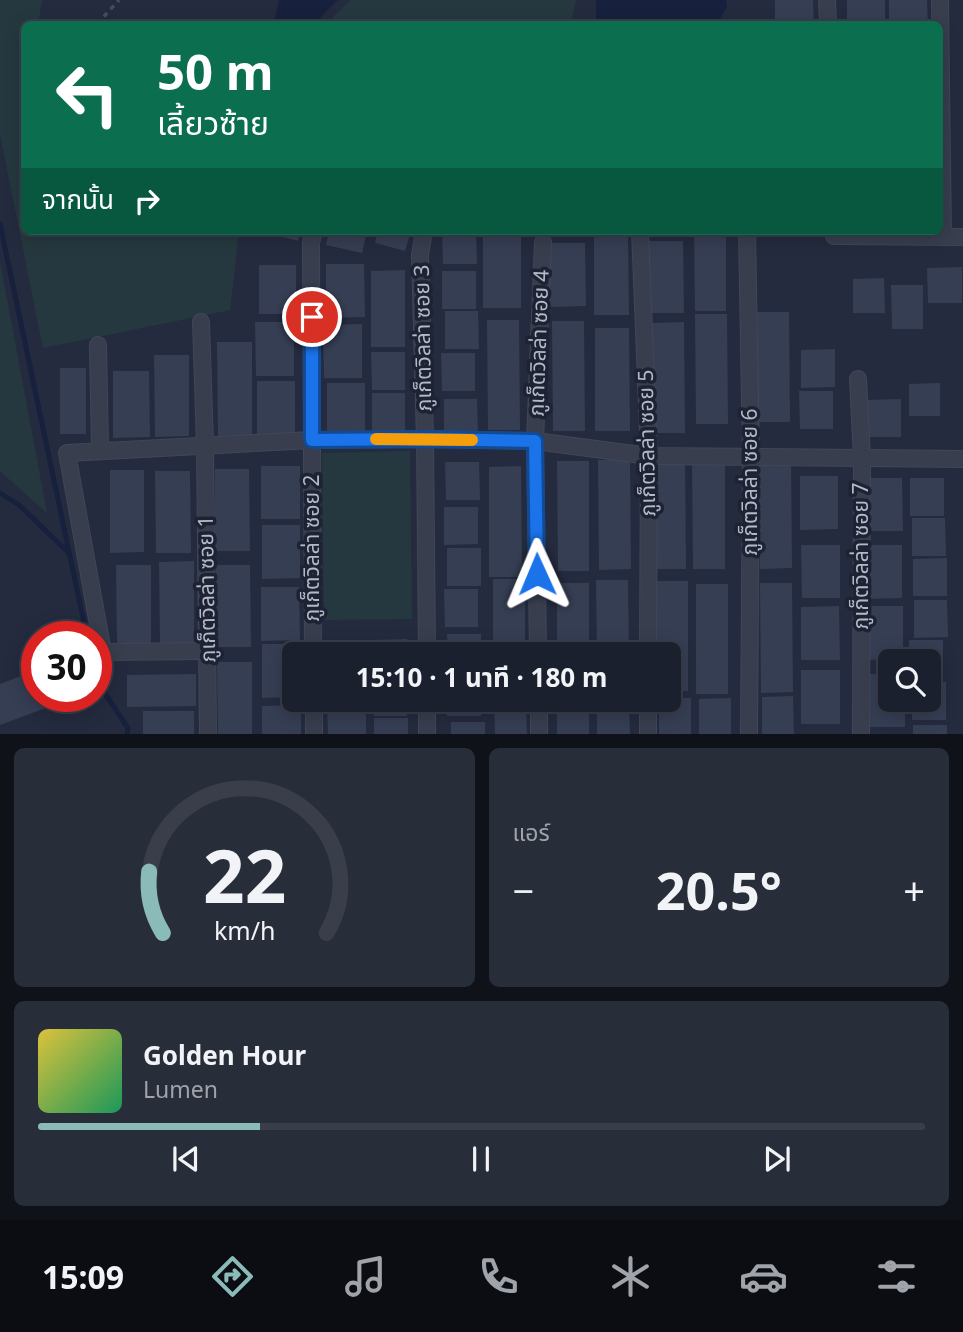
<!DOCTYPE html>
<html lang="th">
<meta charset="utf-8">
<style>
:root{--surface:#1b202e;--page:#282d3a;--text:#f1f3f6;--muted:#a0a3aa;--line:#393e4a;--accent:#8bbbb9}
body{margin:0;font-family:"Noto Sans","Noto Sans Thai",sans-serif;background:var(--page);color:var(--text);height:100vh;display:flex;flex-direction:column;font-size:26px;white-space:nowrap}
*{box-sizing:border-box;margin:0}
p{font-size:23px;color:var(--muted)}
.icon{flex:none;width:38px;height:38px;fill:none;stroke:currentColor;stroke-width:2;stroke-linecap:round;stroke-linejoin:round}
.map{position:relative;height:734px;overflow:hidden}
.sheet{display:flex;flex-direction:column;gap:14px;padding:14px;background:#0f1219;flex:1}
.sheet>*{flex:none}
.banner{position:absolute;left:21px;top:21px;width:922px;height:214px;border-radius:10px;box-shadow:0 4px 18px #0003,0 0 0 2px var(--line);background:#0b6e4f;color:#fff;overflow:hidden}
.tools{position:absolute;left:878px;top:649px;display:grid;gap:14px}
.tools a{display:grid;place-items:center;width:63px;height:63px;border-radius:10px;background:var(--surface);box-shadow:0 4px 18px #0003,0 0 0 2px var(--line);font-size:35px}
.speed{position:absolute;left:21px;top:621px;display:flex;gap:14px;font-size:35px;font-weight:700;text-align:center}
.speed>*{display:grid;place-content:center;width:91px;height:91px;border-radius:50%;background:var(--surface);box-shadow:0 4px 18px #0003,0 0 0 2px var(--line);line-height:1}
.speed .limit{border:10px solid #d22;background:#fff;color:#111}
.pin{position:absolute;display:grid;place-items:center;width:60px;height:60px;color:#fff;margin:-30px;border:4px solid #fff;border-radius:50%;box-shadow:0 2px 7px #0007}
.me{position:absolute;width:77px;margin:-38px;rotate:359deg;stroke-linejoin:round;filter:drop-shadow(0 0 5px #0008)}
.turn{display:flex;align-items:center;gap:24px;height:147px;padding:0 21px;font-size:32px}
.turn .icon{width:91px;height:91px;stroke-width:2.5}
.turn b{display:block;font-size:49px;line-height:60px}
.then{display:flex;align-items:center;height:66px;padding:0 21px;background:#0003;gap:14px;font-size:26px}
.big{font-size:52px;font-weight:700;line-height:1.1}
.sheet .tile{flex:1;display:flex;flex-direction:column;justify-content:center;gap:10px;min-width:0;padding:0 24px;border-radius:10px;background:var(--page)}
.sheet .dial{align-items:center;gap:0}
.dial svg{height:182px;overflow:visible;fill:none;stroke:var(--line);stroke-width:7;stroke-linecap:round;text-anchor:middle}
.dial text{fill:var(--text);stroke:none}
.song{display:flex;align-items:center;gap:21px}
.cover{width:84px;height:84px;border-radius:10px;background:linear-gradient(135deg,hsl(50 70% 55%),hsl(150 70% 35%))}
.played{height:7px;border-radius:4px;background:linear-gradient(90deg,var(--accent) 25%,var(--line) 25%)}
.keys{display:flex;justify-content:space-around;direction:ltr}
.heat{display:flex;justify-content:space-between;align-items:center;font-size:38px;direction:ltr}
.sheet .tiles{flex:1;display:grid;gap:14px;grid-template-columns:1fr 1fr}
.tile:last-child{grid-column:span 2}
.trip{position:absolute;left:282px;top:642px;width:399px;height:70px;border-radius:10px;background:var(--surface);box-shadow:0 4px 18px #0003,0 0 0 2px var(--line);font-weight:700;line-height:70px;text-align:center}
.menu{display:flex;height:112px;justify-content:space-around;align-items:center;background:#0b0d12;color:var(--muted)}
.menu .icon{width:49px;height:49px}
.menu .current{color:var(--accent)}
.menu b{font-size:32px;color:var(--text)}
.map>svg:first-child{display:block}
.green{fill:#26383f}
.water{fill:#17203c}
.lines{fill:none;stroke-linecap:round;stroke-linejoin:round}
.stream{stroke:#17203c;stroke-width:5}
.building{fill:#363e54}
.street-casing{stroke:#414757;stroke-width:18}
.path{stroke:#3f5157;stroke-width:3.5;stroke-dasharray:5 5;stroke-linecap:butt}
.street{stroke:#383e4e;stroke-width:16}
.route-casing{stroke:#114b97;stroke-width:18}
.route{stroke:#1a73e8;stroke-width:12}
.slow{stroke:#f59e0b;stroke-width:12}
.labels{text-anchor:middle;stroke-width:7;stroke-linejoin:round;paint-order:stroke}
.street-label{font-size:21px;fill:#b4b9c9;stroke:#1d2333}
</style>
<div class="map">
<svg width="963" height="734" viewBox="0 0 963 734">
<rect width="100%" height="100%" fill="#242b3e"/>
<g class="green">
<polygon points="0,0 42,0 38,24 24,24 24,231 239,231 230,310 43,348 0,134"/>
<polygon points="351,0 576,0 571,24 326,24"/>
<polygon points="0,262 47,513 0,471"/>
<polygon points="410,451 412,619 324,620 322,453"/>
</g>
<g class="water">
<polygon points="279,0 338,0 314,24 274,24"/>
<polygon points="596,0 726,0 727,7 717,24 596,24"/>
</g>
<g class="lines">
<g class="stream">
<polyline points="0,224 87,637"/>
<polyline points="0,493 19,505 69,553"/>
<polyline points="96,680 128,728 127,734"/>
</g>
</g>
<g class="building">
<polygon points="775,0 813,0 814,24 775,24"/>
<rect x="847" y="0" width="38" height="24"/>
<polygon points="889,0 927,0 928,24 889,24"/>
<polygon points="260,231 300,231 298,241"/>
<polygon points="329,231 367,231 362,253 326,245"/>
<polygon points="378,231 411,231 405,251 375,243"/>
<polygon points="442,231 476,231 477,264 443,264"/>
<rect x="483" y="231" width="38" height="77"/>
<polygon points="694,231 726,231 726,311 695,311"/>
<polygon points="594,232 628,232 629,315 594,315"/>
<polygon points="649,241 683,241 684,313 650,313"/>
<polygon points="550,243 585,243 586,306 550,307"/>
<polygon points="326,264 364,264 365,317 326,318"/>
<rect x="259" y="265" width="37" height="49"/>
<polygon points="962,267 962,303 928,303 927,268"/>
<polygon points="405,270 405,347 371,347 371,271"/>
<rect x="442" y="271" width="34" height="38"/>
<polygon points="884,278 885,313 853,313 853,279"/>
<polygon points="891,285 923,285 923,329 892,329"/>
<polygon points="445,311 478,311 479,349 445,349"/>
<polygon points="757,312 789,312 790,422 758,422"/>
<polygon points="695,314 727,314 728,424 696,424"/>
<polygon points="487,320 519,320 520,430 488,430"/>
<polygon points="552,321 584,321 585,431 553,431"/>
<polygon points="255,322 294,322 294,376 256,376"/>
<polygon points="684,322 685,433 653,433 652,323"/>
<polygon points="362,324 362,378 324,378 323,325"/>
<polygon points="595,328 629,328 630,431 595,431"/>
<polygon points="217,342 252,342 252,435 218,436"/>
<polygon points="835,349 835,387 801,388 801,350"/>
<polygon points="371,352 405,352 405,390 372,390"/>
<polygon points="441,353 475,353 475,391 442,391"/>
<polygon points="154,355 189,355 189,436 155,437"/>
<rect x="60" y="368" width="26" height="66"/>
<polygon points="113,371 149,371 150,437 113,438"/>
<rect x="257" y="381" width="38" height="53"/>
<polygon points="327,383 365,383 365,436 327,437"/>
<polygon points="940,383 940,416 909,416 909,384"/>
<polygon points="799,391 833,391 833,429 800,429"/>
<rect x="372" y="393" width="33" height="38"/>
<polygon points="444,399 477,399 478,437 444,437"/>
<polygon points="901,399 901,437 868,437 867,400"/>
<polygon points="759,458 791,458 792,568 760,569"/>
<polygon points="630,459 631,569 599,570 598,460"/>
<polygon points="653,459 685,459 686,569 653,569"/>
<polygon points="692,459 725,459 725,569 693,569"/>
<polygon points="557,461 589,461 589,571 558,571"/>
<polygon points="445,462 479,462 480,500 446,500"/>
<rect x="261" y="466" width="39" height="53"/>
<polygon points="521,466 522,577 489,577 489,467"/>
<polygon points="215,469 249,469 250,551 215,551"/>
<polygon points="110,470 144,470 144,552 110,553"/>
<polygon points="155,471 190,471 191,553 156,553"/>
<polygon points="800,476 838,476 838,529 800,530"/>
<polygon points="864,478 902,478 903,531 864,531"/>
<rect x="910" y="478" width="34" height="38"/>
<polygon points="444,507 478,507 478,544 444,545"/>
<polygon points="912,518 945,518 946,556 912,556"/>
<polygon points="262,525 300,525 300,578 262,579"/>
<polygon points="801,545 840,545 840,598 802,598"/>
<polygon points="864,545 902,545 902,598 864,599"/>
<rect x="447" y="548" width="34" height="38"/>
<polygon points="947,558 947,596 913,596 913,559"/>
<polygon points="194,561 194,644 160,644 159,562"/>
<polygon points="116,565 151,565 151,647 117,647"/>
<polygon points="216,565 250,565 251,647 216,647"/>
<rect x="493" y="579" width="32" height="75"/>
<polygon points="596,580 628,580 629,654 597,654"/>
<polygon points="656,581 688,581 688,691 668,691 668,654 656,654"/>
<rect x="557" y="583" width="32" height="71"/>
<polygon points="760,583 792,583 793,692 761,693"/>
<rect x="696" y="584" width="32" height="110"/>
<polygon points="261,587 299,587 300,640 261,641"/>
<polygon points="444,589 478,589 478,627 445,627"/>
<polygon points="914,600 947,600 948,637 914,638"/>
<polygon points="839,606 840,660 801,660 801,607"/>
<polygon points="865,606 903,606 903,659 865,660"/>
<polygon points="447,634 481,634 481,654 448,654"/>
<polygon points="407,639 407,654 373,654 373,640"/>
<polygon points="909,640 943,640 943,678 929,678 929,662 909,662"/>
<polygon points="366,642 366,654 327,654 327,643"/>
<polygon points="262,644 300,644 300,654 294,654 294,697 262,698"/>
<polygon points="217,662 252,662 252,734 218,734"/>
<polygon points="37,670 37,696 75,697 0,725 0,684"/>
<rect x="801" y="670" width="39" height="54"/>
<polygon points="196,674 196,706 127,707 127,675"/>
<polygon points="866,674 891,674 891,700 905,700 905,727 866,727"/>
<polygon points="929,682 946,682 946,720 912,720 912,700 929,700"/>
<polygon points="793,696 794,734 762,734 762,697"/>
<polygon points="668,698 691,698 691,734 659,734 659,700 668,700"/>
<polygon points="731,698 731,734 699,734 699,699"/>
<rect x="374" y="700" width="33" height="16"/>
<rect x="447" y="700" width="34" height="16"/>
<polygon points="597,701 629,701 630,734 597,734"/>
<polygon points="494,703 526,703 527,734 495,734"/>
<rect x="557" y="703" width="32" height="31"/>
<polygon points="366,704 366,734 328,734 327,705"/>
<polygon points="301,705 301,734 262,734 262,706"/>
<rect x="143" y="711" width="51" height="23"/>
<rect x="374" y="718" width="34" height="16"/>
<rect x="451" y="722" width="34" height="12"/>
<rect x="913" y="725" width="34" height="9"/>
</g>
<g class="lines">
<g class="street-casing">
<g id="street">
<polyline points="827,0 828,24"/>
<polyline points="940,0 943,237"/>
<polyline points="424,231 420,255 425,439 427,654"/>
<polyline points="640,231 649,456 648,654"/>
<polyline points="747,231 751,457 749,734"/>
<polyline points="833,231 834,236 963,237"/>
<polyline points="201,322 205,444 208,734"/>
<polyline points="98,345 100,451"/>
<polyline points="858,379 862,458 861,734"/>
<polyline points="207,651 103,652 67,453 312,440 425,439 535,441 649,456 963,459"/>
<polyline points="313,654 311,243 314,231"/>
<polyline points="538,654 535,441 543,242"/>
<polyline points="314,700 314,734"/>
<polyline points="427,700 427,734"/>
<polyline points="539,700 539,734"/>
<polyline points="648,734 648,700"/>
</g>
</g>
<polyline class="path" points="97,24 119,0"/>
<use href="#street" class="street"/>
</g>
<g class="lines">
<g class="route-casing">
<polyline id="route" points="312,317 312,440 425,439 535,441 537,574"/>
</g>
<use href="#route" class="route"/>
<polyline class="slow" points="376,439 472,440"/>
</g>
<g class="labels">
<g class="street-label">
<text transform="translate(423 338) rotate(-91)" y="7">ภูเก็ตวิลล่า ซอย 3</text>
<text transform="translate(539 343) rotate(-88)" y="7">ภูเก็ตวิลล่า ซอย 4</text>
<text transform="translate(647 443) rotate(-91)" y="7">ภูเก็ตวิลล่า ซอย 5</text>
<text transform="translate(750 482) rotate(-90)" y="7">ภูเก็ตวิลล่า ซอย 6</text>
<text transform="translate(312 548) rotate(-90)" y="7">ภูเก็ตวิลล่า ซอย 2</text>
<text transform="translate(861 556) rotate(-90)" y="7">ภูเก็ตวิลล่า ซอย 7</text>
<text transform="translate(207 589) rotate(-91)" y="7">ภูเก็ตวิลล่า ซอย 1</text>
</g>
</g>
</svg>
<div class="tools">
<a><svg class="icon" aria-label="search" viewBox="0 0 24 24"><circle cx="10" cy="10" r="6"/><path d="M15 15l6 6"/></svg></a>
</div>
<div class="speed"><div class="limit">30</div></div>
<div class="pin" style="left:312px;top:317px;background:#d93025"><svg class="icon" aria-label="arrive" viewBox="0 0 24 24"><path d="M6 21V4h12l-3 4 3 4H6"/></svg></div>
<svg class="me" style="left:537px;top:574px" viewBox="-20 -20 40 40"><path d="M0-17L14 15 0 8-14 15z" fill="#1a73e8" stroke="#fff" stroke-width="4"/></svg>
<div class="trip">15:10 · 1 นาที · 180 m</div>
<div class="banner">
<div class="turn"><svg class="icon" aria-label="left" viewBox="0 0 24 24"><path d="M17 20v-9H6M10 6l-5 5 5 5"/></svg><div><b>50 m</b>เลี้ยวซ้าย</div></div>
<div class="then">จากนั้น<svg class="icon" aria-label="right" viewBox="0 0 24 24"><path d="M7 20v-9h11M14 6l5 5-5 5"/></svg></div>
</div>
</div>
<section class="sheet">
<div class="tiles">
<div class="tile dial"><svg viewBox="0 0 100 80">
<path d="M14 69A42 42 0 1 1 86 69"/>
<path d="M14 69A42 42 0 0 1 8 42" stroke="#8bbbb9"/>
<text x="50" y="56" font-size="32" font-weight="700">22</text>
<text x="50" y="72" font-size="11">km/h</text>
</svg></div>
<div class="tile"><p>แอร์</p>
<div class="heat"><a>−</a><b class="big">20.5°</b><a>+</a></div>
</div>
<div class="tile">
<div class="song"><i class="cover"></i><div><b>Golden Hour</b><p>Lumen</p></div></div>
<div class="played"></div>
<div class="keys"><svg class="icon" aria-label="previous" viewBox="0 0 24 24"><path d="M18 5L8 12l10 7zM5 5v14"/></svg><svg class="icon" aria-label="pause" viewBox="0 0 24 24"><path d="M8 5v14M16 5v14"/></svg><svg class="icon" aria-label="next" viewBox="0 0 24 24"><path d="M6 5l10 7-10 7zM19 5v14"/></svg></div>
</div>
</div>
</section>
<nav class="menu">
<b>15:09</b>
<svg class="icon current" aria-label="directions" viewBox="0 0 24 24"><path d="M12 3l9 9-9 9-9-9zM9 14v-3h6M13 9l2 2-2 2"/></svg>
<svg class="icon" aria-label="music" viewBox="0 0 24 24"><path d="M9 18V5l10-2v13"/><circle cx="6" cy="18" r="3"/><circle cx="16" cy="16" r="3"/></svg>
<svg class="icon" aria-label="phone" viewBox="0 0 24 24"><path d="M5 4h4l2 5-3 2q2 4 5 5l2-3 5 2v4C11 20 4 13 5 4z"/></svg>
<svg class="icon" aria-label="climate" viewBox="0 0 24 24"><path d="M12 3v18M4 7l16 10M4 17L20 7"/></svg>
<svg class="icon" aria-label="car" viewBox="0 0 24 24"><path d="M5 17H2v-5l4-1 3-4h7l3 4 3 1v5h-3M9 17h6M6 11h13"/><circle cx="7" cy="17" r="2"/><circle cx="17" cy="17" r="2"/></svg>
<svg class="icon" aria-label="filters" viewBox="0 0 24 24"><path d="M4 7h16M4 17h16"/><circle cx="9" cy="7" r="2"/><circle cx="15" cy="17" r="2"/></svg>
</nav>
